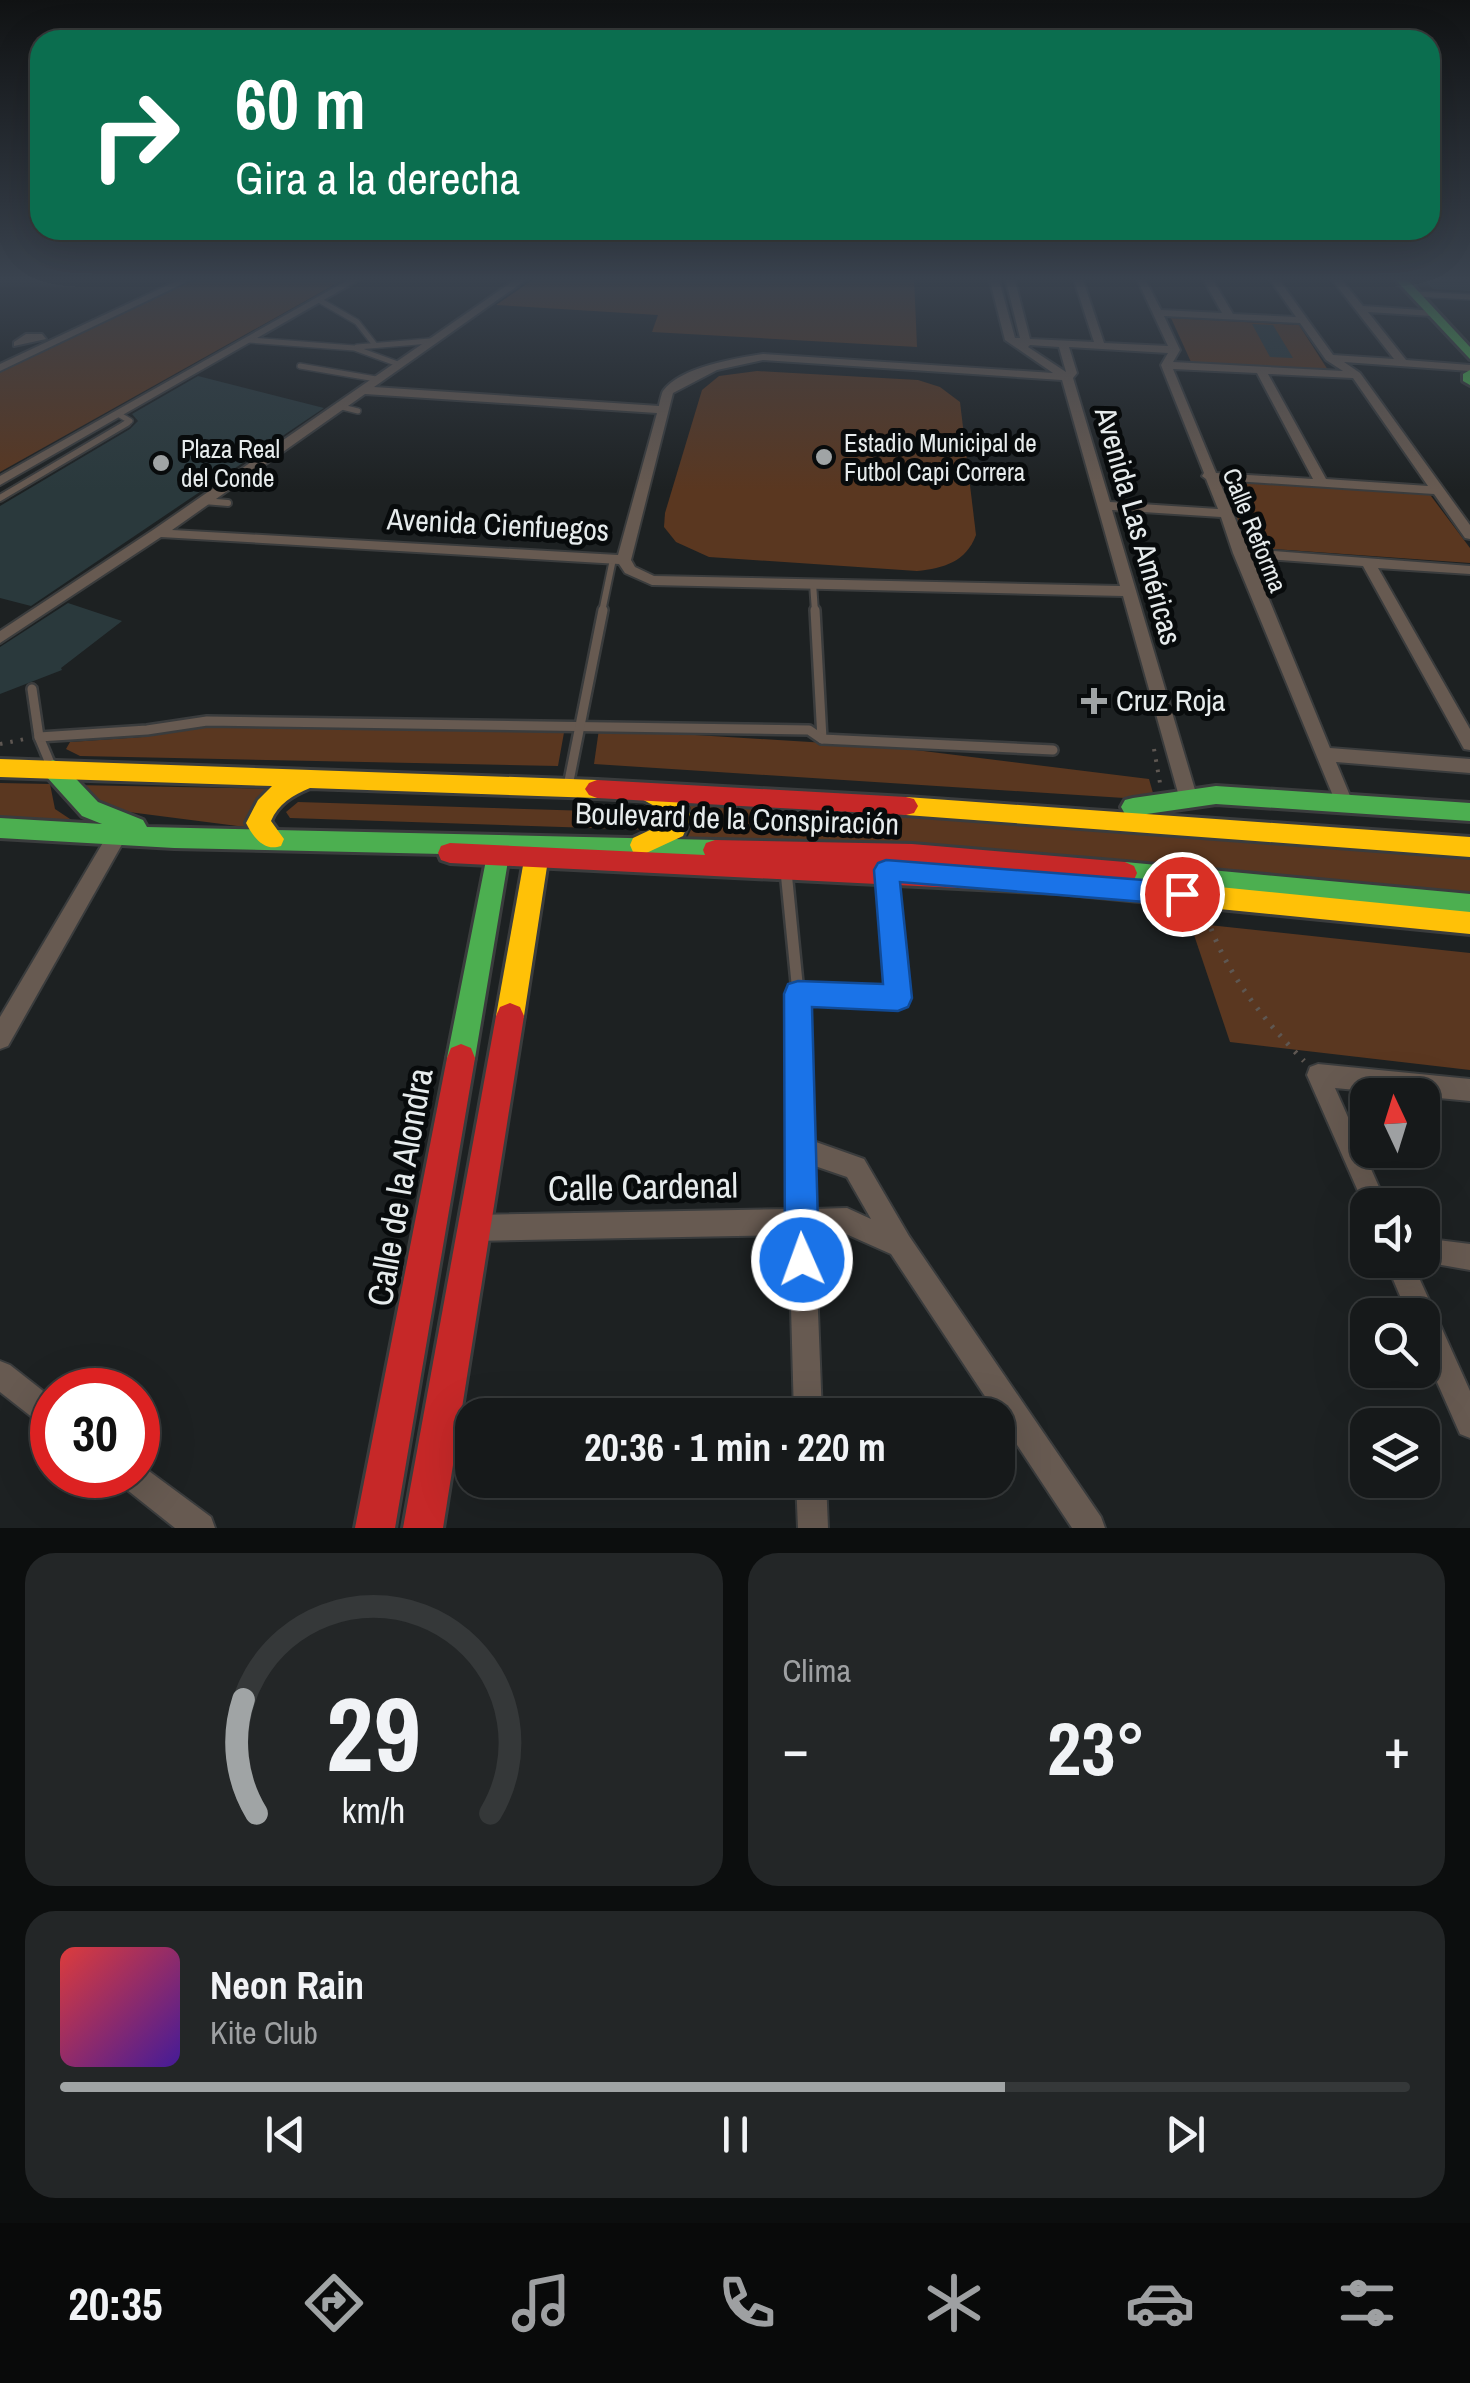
<!DOCTYPE html>
<html lang="es">
<meta charset="utf-8">
<style>
:root{--surface:#16191a;--page:#232627;--text:#f1f3f6;--muted:#9ea0a2;--line:#353839;--accent:#a0a4a5}
body{margin:0;font-family:"Archivo Narrow",sans-serif;background:var(--page);color:var(--text);height:100vh;display:flex;flex-direction:column;font-size:38px;white-space:nowrap}
*{box-sizing:border-box;margin:0}
p{font-size:32px;color:var(--muted)}
.icon{flex:none;width:55px;height:55px;fill:none;stroke:currentColor;stroke-width:2;stroke-linecap:round;stroke-linejoin:round}
.map{position:relative;height:1528px;overflow:hidden}
.sheet{display:flex;flex-direction:column;gap:25px;padding:25px;background:#0c0e0e;flex:1}
.sheet>*{flex:none}
.hud{position:absolute;left:30px;top:30px;width:1410px;height:210px;border-radius:30px;box-shadow:0 10px 40px #0002,0 0 0 2px var(--line);background:#0b6e4f;color:#fff;overflow:hidden}
.needle{width:65px;rotate:356deg}
.buttons{position:absolute;left:1350px;top:1078px;display:grid;gap:20px}
.buttons a{display:grid;place-items:center;width:90px;height:90px;border-radius:20px;background:var(--surface);box-shadow:0 10px 40px #0002,0 0 0 2px var(--line);font-size:50px}
.speed{position:absolute;left:30px;top:1368px;display:flex;gap:20px;font-size:50px;font-weight:700;text-align:center}
.speed>*{display:grid;place-content:center;width:130px;height:130px;border-radius:50%;background:var(--surface);box-shadow:0 10px 40px #0002,0 0 0 2px var(--line);line-height:1}
.speed .limit{border:15px solid #d22;background:#fff;color:#111}
.pin{position:absolute;display:grid;place-items:center;width:85px;height:85px;color:#fff;margin:-42px;border:5px solid #fff;border-radius:50%;box-shadow:0 2px 10px #0007}
.me{position:absolute;width:110px;margin:-55px;rotate:358deg;stroke-linejoin:round;filter:drop-shadow(0 0 8px #0008)}
.turn{display:flex;align-items:center;gap:35px;height:210px;padding:0 40px;font-size:45px}
.turn .icon{width:130px;height:130px;stroke-width:2.5}
.turn b{display:block;font-size:70px;line-height:85px}
.big{font-size:75px;font-weight:800;line-height:1.1}
.sheet .tile{flex:1;display:flex;flex-direction:column;justify-content:center;gap:15px;min-width:0;padding:0 35px;border-radius:30px;background:var(--page)}
.sheet .dial{align-items:center;gap:0}
.dial svg{height:260px;overflow:visible;fill:none;stroke:var(--line);stroke-width:7;stroke-linecap:round;text-anchor:middle}
.dial text{fill:var(--text);stroke:none}
.song{display:flex;align-items:center;gap:30px}
.cover{width:120px;height:120px;border-radius:15px;background:linear-gradient(135deg,hsl(0 70% 55%),hsl(260 70% 35%))}
.played{height:10px;border-radius:5px;background:linear-gradient(90deg,var(--accent) 70%,var(--line) 70%)}
.keys{display:flex;justify-content:space-around;direction:ltr}
.heat{display:flex;justify-content:space-between;align-items:center;font-size:55px;direction:ltr}
.sheet .tiles{flex:1;display:grid;gap:25px;grid-template-columns:1fr 1fr}
.tile:last-child{grid-column:span 2}
.trip{position:absolute;left:455px;top:1398px;width:560px;height:100px;border-radius:30px;background:var(--surface);box-shadow:0 10px 40px #0002,0 0 0 2px var(--line);font-weight:800;line-height:100px;text-align:center}
.dock{display:flex;height:160px;justify-content:space-around;align-items:center;background:#090a0a;color:var(--muted)}
.dock .icon{width:70px;height:70px}
.dock .on{color:var(--accent)}
.dock b{font-size:45px;color:var(--text)}
.map>svg:first-child{display:block}
.green{fill:#5a3720}
.building{fill:#2a393c}
.lines{fill:none;stroke-linecap:round;stroke-linejoin:round}
.lane-far3-casing{stroke:#3a3c3d;stroke-width:8}
.lane-far2-casing{stroke:#3a3c3d;stroke-width:10}
.lane-far1-casing{stroke:#3a3c3d;stroke-width:14}
.lane-casing{stroke:#3a3c3d;stroke-width:16}
.street-casing{stroke:#3a3c3d;stroke-width:4}
.fast-casing{stroke:#3a3c3d;stroke-width:6}
.slow-casing{stroke:#3a3c3d;stroke-width:6}
.jam-casing{stroke:#3a3c3d;stroke-width:6}
.path-far1{stroke:#5e5752;stroke-width:4;stroke-dasharray:2.5 8;stroke-linecap:butt}
.path{stroke:#5e5752;stroke-width:5;stroke-dasharray:2.5 9;stroke-linecap:butt}
.lane-far3{stroke:#675a51;stroke-width:5}
.lane-far2{stroke:#675a51;stroke-width:6}
.lane-far1{stroke:#675a51;stroke-width:9}
.lane{stroke:#675a51;stroke-width:11}
.street{fill:#675a51;fill-rule:evenodd}
.fast{fill:#4caf50;fill-rule:evenodd}
.slow{fill:#ffc107;fill-rule:evenodd}
.jam{fill:#c62828;fill-rule:evenodd}
.route{fill:#1a73e8;stroke:#114b97;stroke-width:2.5}
.poi-dot{fill:#a0a4a5;stroke:#080b0c;stroke-width:4}
.labels{text-anchor:middle;stroke-width:10;stroke-linejoin:round;paint-order:stroke}
.far-poi-label{font-size:25px;fill:#e6ebec;stroke:#080b0c;text-anchor:start}
.far-street-label{font-size:25px;fill:#e6ebec;stroke:#080b0c}
.street-label{font-size:30px;fill:#e6ebec;stroke:#080b0c}
.poi-label{font-size:30px;fill:#e6ebec;stroke:#080b0c;text-anchor:start}
.near-street-label{font-size:35px;fill:#e6ebec;stroke:#080b0c}
</style>
<div class="map">
<svg width="1470" height="1528" viewBox="0 0 1470 1528">
<rect width="100%" height="100%" fill="#1d2122"/>
<g class="green">
<polygon points="182,277 348,277 0,472 0,364"/>
<polygon points="537,277 914,277 917,347 652,332 658,315 496,305"/>
<polygon points="1171,318 1299,325 1328,370 1191,362"/>
<path d="M757,371L918,380L940,387L960,402L976,535C966,562 944,568 917,571L709,557L676,542L664,527L665,513L702,390L719,376Z"/>
<polygon points="1216,479 1428,492 1470,548 1470,563 1246,547"/>
<polygon points="207,724 565,727 558,766 80,756 66,749 70,742 142,737 180,726"/>
<polygon points="599,729 891,747 1149,779 1155,800 594,764"/>
<polygon points="0,783 50,784 55,809 82,827 0,822"/>
<polygon points="75,785 275,789 253,828 121,811 88,801"/>
<polygon points="688,800 1470,858 1470,895 685,842 695,822"/>
<polygon points="298,802 657,813 663,820 654,830 290,818 286,812"/>
<polygon points="1190,923 1470,953 1470,1070 1230,1042"/>
</g>
<g class="building">
<polygon points="1421,277 1470,277 1470,291 1433,289"/>
<polygon points="1252,324 1273,325 1293,358 1270,357"/>
<polygon points="198,376 324,408 31,606 0,598 0,506 130,429 138,421 132,414"/>
<polygon points="68,603 122,621 61,668 62,670 0,694 0,647"/>
</g>
<g class="lines">
<g class="lane-far3-casing">
<g id="lane-far3">
<polyline points="1415,294 1470,297"/>
<polyline points="319,300 357,322 375,345"/>
<polyline points="249,340 354,348 398,364"/>
<polyline points="357,347 430,341"/>
<polyline points="300,366 376,379"/>
<polyline points="338,406 358,411"/>
<polyline points="118,414 130,421 123,425"/>
</g>
</g>
<g class="lane-far2-casing">
<g id="lane-far2">
<polyline points="0,498 127,423"/>
<polyline points="204,501 228,503"/>
<polyline points="813,583 815,612"/>
<polyline points="602,612 613,559"/>
</g>
</g>
<g class="lane-far1-casing">
<g id="lane-far1">
<polyline points="815,610 822,739"/>
<polyline points="32,689 39,737 52,768"/>
<polyline points="39,737 147,730 207,721 809,730 822,739 1053,750"/>
<polyline points="568,786 603,610"/>
</g>
</g>
<g class="lane-casing">
<g id="lane">
<polyline points="786,871 798,993 799,1145"/>
<polyline points="798,993 898,998 887,876"/>
</g>
</g>
<g class="street-casing">
<g id="street">
<polygon points="185,277 197,277 0,371 0,364"/>
<polygon points="353,277 364,277 0,485 0,476"/>
<path d="M519,277H530L374,387L659,406C659,404 662,392 663,391C680,367 737,358 763,354L1053,373L1005,340L989,277H998L1015,338H1020L1005,277H1014L1030,339L1094,342L1073,277H1082L1104,343L1168,346L1136,277H1144L1161,310L1222,313L1202,277H1211L1233,314L1296,317L1268,277H1277L1333,355L1394,359L1330,277H1339L1363,306L1436,311L1437,313L1432,316L1368,312L1406,360L1470,365V371L1344,362L1360,373L1470,525V539L1465,538L1434,494L1219,480L1248,549L1470,566V574L1378,568L1470,729V750L1464,749L1363,566L1252,558L1330,748L1470,759V773L1336,762L1353,803L1350,808H1338L1233,553L1221,517L1112,510L1198,800L1195,805H1183L1180,800L1123,596L652,585L625,573L619,564L161,537L0,643V631L153,530ZM1164,316L1300,323L1326,360L1343,371L1173,362L1180,350ZM1030,345L1059,347L1066,372L1028,347ZM1069,347L1168,353L1161,365L1204,473L1202,476L1206,479L1218,509L1110,502L1073,378L1077,373ZM763,360L1062,380L1120,586L654,576L635,567L631,560L673,393L717,370ZM1173,369L1257,373L1313,479L1216,473ZM1268,374L1353,378L1428,486L1326,479ZM365,394L657,413L618,555L172,530Z"/>
<polygon points="26,334 42,334 46,339 14,346 14,342"/>
<polygon points="118,826 125,829 127,834 125,839 8,1046 0,1049 0,1017 111,829"/>
<polygon points="1318,1064 1470,1079 1470,1101 1335,1088 1387,1205 1368,1205 1368,1214 1307,1075 1310,1067"/>
<path d="M799,1136L864,1159L909,1236L1101,1517L1105,1528H1072L891,1254L846,1234H815L822,1415H794L789,1235L473,1241L464,1237L460,1228L464,1219L473,1215L789,1209L787,1148L791,1140ZM812,1165L847,1177L871,1219L847,1208L814,1209Z"/>
<polygon points="1422,1238 1470,1244 1470,1270 1413,1260 1422,1260"/>
<polygon points="1385,1260 1411,1260 1470,1391 1470,1438 1460,1434 1422,1348 1422,1315 1408,1315"/>
<polygon points="0,1361 10,1365 52,1398 52,1429 42,1425 0,1392"/>
<polygon points="138,1463 211,1517 215,1528 175,1528 121,1485 116,1475 138,1475"/>
<polygon points="796,1480 826,1480 828,1528 798,1528"/>
</g>
</g>
<g class="fast-casing">
<g id="fast">
<polygon points="1393,277 1405,277 1470,347 1470,359"/>
<polygon points="1470,370 1470,385 1463,381 1463,374"/>
<polygon points="53,760 61,763 98,802 143,820 147,827 715,840 724,843 727,850 724,857 715,860 509,855 475,1058 471,1068 461,1072 451,1068 447,1058 487,855 174,848 0,838 0,818 102,824 82,816 45,775 42,769 45,763"/>
<polygon points="1216,786 1470,803 1470,821 1216,804 1133,816 1125,814 1121,807 1125,800 1133,798"/>
<polygon points="1125,862 1470,894 1470,916 1125,884 1116,880 1113,873 1116,866"/>
</g>
</g>
<g class="slow-casing">
<g id="slow">
<path d="M0,759L597,780L605,783L609,789L605,795L597,798L310,788C293,795 278,804 271,821L284,839L281,846C264,852 253,837 246,823L258,800L272,786L0,777Z"/>
<polygon points="648,783 683,799 691,817 683,836 642,855 633,852 630,845 633,838 665,823 665,812 640,798 636,792 640,786"/>
<polygon points="906,797 1470,837 1470,857 906,815 898,813 894,806 898,799"/>
<polygon points="536,850 545,853 548,860 524,1016 520,1025 510,1029 500,1025 496,1016 524,860 527,853"/>
<polygon points="1059,871 1470,912 1470,934 1059,893 1050,890 1046,882 1050,874"/>
</g>
</g>
<g class="jam-casing">
<g id="jam">
<polygon points="597,780 906,797 914,799 918,806 914,813 906,815 597,798 589,795 585,789 589,783"/>
<polygon points="715,840 912,844 1125,862 1134,866 1137,873 1134,880 1125,884 1070,879 1068,890 1059,893 450,863 441,860 438,853 441,846 450,843 705,855 703,850 706,843"/>
<polygon points="510,1003 520,1007 524,1016 443,1528 403,1528 496,1016 500,1007"/>
<polygon points="461,1044 471,1048 475,1058 395,1528 355,1528 447,1058 451,1048"/>
</g>
</g>
<g class="path-far1">
<polyline points="0,744 25,739"/>
<polyline points="1154,749 1160,783"/>
</g>
<path class="path" d="M1207,918C1227,975 1262,1018 1304,1061"/>
<use href="#lane-far3" class="lane-far3"/>
<use href="#lane-far2" class="lane-far2"/>
<use href="#lane-far1" class="lane-far1"/>
<use href="#lane" class="lane"/>
<use href="#street" class="street"/>
<use href="#fast" class="fast"/>
<use href="#slow" class="slow"/>
<use href="#jam" class="jam"/>
</g>
<linearGradient id="sky" x2="0" y2="1"><stop stop-color="#101213"/><stop offset="0.57" stop-color="#3a434f"/><stop offset="1" stop-color="#3a434f" stop-opacity="0"/></linearGradient>
<rect width="1470" height="490" fill="url(#sky)"/>
<polygon class="route" points="886,860 1182,883 1191,886 1195,894 1191,902 1182,905 900,882 912,998 908,1007 898,1011 812,1007 819,1260 814,1272 802,1277 790,1272 785,1260 784,994 788,984 798,981 883,984 874,870 878,863"/>
<g class="poi-dot">
<circle cx="824" cy="457" r="10"/>
<circle cx="161" cy="463" r="10"/>
<path d="M1089 686h10v10h10v10h-10v10h-10v-10h-10v-10h10z"/>
</g>
<g class="labels">
<g class="far-poi-label">
<text x="844" y="452">Estadio Municipal de<tspan x="844" dy="29">Futbol Capi Correra</tspan></text>
<text x="181" y="458">Plaza Real<tspan x="181" dy="29">del Conde</tspan></text>
</g>
<g class="far-street-label">
<text transform="translate(1255 530) rotate(68)" y="9">Calle Reforma</text>
</g>
<g class="street-label">
<text transform="translate(498 525) rotate(3)" y="10">Avenida Cienfuegos</text>
<text transform="translate(1138 526) rotate(74)" y="10">Avenida Las Américas</text>
<text transform="translate(737 819) rotate(2)" y="10">Boulevard de la Conspiración</text>
</g>
<g class="poi-label">
<text x="1116" y="711">Cruz Roja</text>
</g>
<g class="near-street-label">
<text transform="translate(400 1187) rotate(-80)" y="12">Calle de la Alondra</text>
<text transform="translate(643 1187) rotate(-1)" y="12">Calle Cardenal</text>
</g>
</g>
</svg>
<div class="buttons">
<a><svg class="needle" viewBox="-14 -14 28 28"><path d="M0-13l5 13h-10z" fill="#e53935"/><path d="M0 13l5-13h-10z" fill="#9ea0a2"/></svg></a>
<a><svg class="icon" aria-label="sound" viewBox="0 0 24 24"><path d="M4 9h4l5-4v14l-5-4H4zM17 9q2 3 0 6"/></svg></a>
<a><svg class="icon" aria-label="search" viewBox="0 0 24 24"><circle cx="10" cy="10" r="6"/><path d="M15 15l6 6"/></svg></a>
<a><svg class="icon" aria-label="layers" viewBox="0 0 24 24"><path d="M12 4l9 5-9 5-9-5zM3 14l9 5 9-5"/></svg></a>
</div>
<div class="speed"><div class="limit">30</div></div>
<div class="pin" style="left:1182px;top:894px;background:#d93025"><svg class="icon" aria-label="arrive" viewBox="0 0 24 24"><path d="M6 21V4h12l-3 4 3 4H6"/></svg></div>
<svg class="me" style="left:802px;top:1260px" viewBox="-20 -20 40 40"><circle r="17" fill="#1a73e8" stroke="#fff" stroke-width="3"/><path d="M0-11L8 9 0 5-8 9z" fill="#fff"/></svg>
<div class="trip">20:36 · 1 min · 220 m</div>
<div class="hud">
<div class="turn"><svg class="icon" aria-label="right" viewBox="0 0 24 24"><path d="M7 20v-9h11M14 6l5 5-5 5"/></svg><div><b>60 m</b>Gira a la derecha</div></div>
</div>
</div>
<section class="sheet">
<div class="tiles">
<div class="tile dial"><svg viewBox="0 0 100 80">
<path d="M14 69A42 42 0 1 1 86 69"/>
<path d="M14 69A42 42 0 0 1 10 34" stroke="#a0a4a5"/>
<text x="50" y="56" font-size="32" font-weight="700">29</text>
<text x="50" y="72" font-size="11">km/h</text>
</svg></div>
<div class="tile"><p>Clima</p>
<div class="heat"><a>−</a><b class="big">23°</b><a>+</a></div>
</div>
<div class="tile">
<div class="song"><i class="cover"></i><div><b>Neon Rain</b><p>Kite Club</p></div></div>
<div class="played"></div>
<div class="keys"><svg class="icon" aria-label="previous" viewBox="0 0 24 24"><path d="M18 5L8 12l10 7zM5 5v14"/></svg><svg class="icon" aria-label="pause" viewBox="0 0 24 24"><path d="M8 5v14M16 5v14"/></svg><svg class="icon" aria-label="next" viewBox="0 0 24 24"><path d="M6 5l10 7-10 7zM19 5v14"/></svg></div>
</div>
</div>
</section>
<nav class="dock">
<b>20:35</b>
<svg class="icon on" aria-label="directions" viewBox="0 0 24 24"><path d="M12 3l9 9-9 9-9-9zM9 14v-3h6M13 9l2 2-2 2"/></svg>
<svg class="icon" aria-label="music" viewBox="0 0 24 24"><path d="M9 18V5l10-2v13"/><circle cx="6" cy="18" r="3"/><circle cx="16" cy="16" r="3"/></svg>
<svg class="icon" aria-label="phone" viewBox="0 0 24 24"><path d="M5 4h4l2 5-3 2q2 4 5 5l2-3 5 2v4C11 20 4 13 5 4z"/></svg>
<svg class="icon" aria-label="climate" viewBox="0 0 24 24"><path d="M12 3v18M4 7l16 10M4 17L20 7"/></svg>
<svg class="icon" aria-label="car" viewBox="0 0 24 24"><path d="M5 17H2v-5l4-1 3-4h7l3 4 3 1v5h-3M9 17h6M6 11h13"/><circle cx="7" cy="17" r="2"/><circle cx="17" cy="17" r="2"/></svg>
<svg class="icon" aria-label="filters" viewBox="0 0 24 24"><path d="M4 7h16M4 17h16"/><circle cx="9" cy="7" r="2"/><circle cx="15" cy="17" r="2"/></svg>
</nav>
